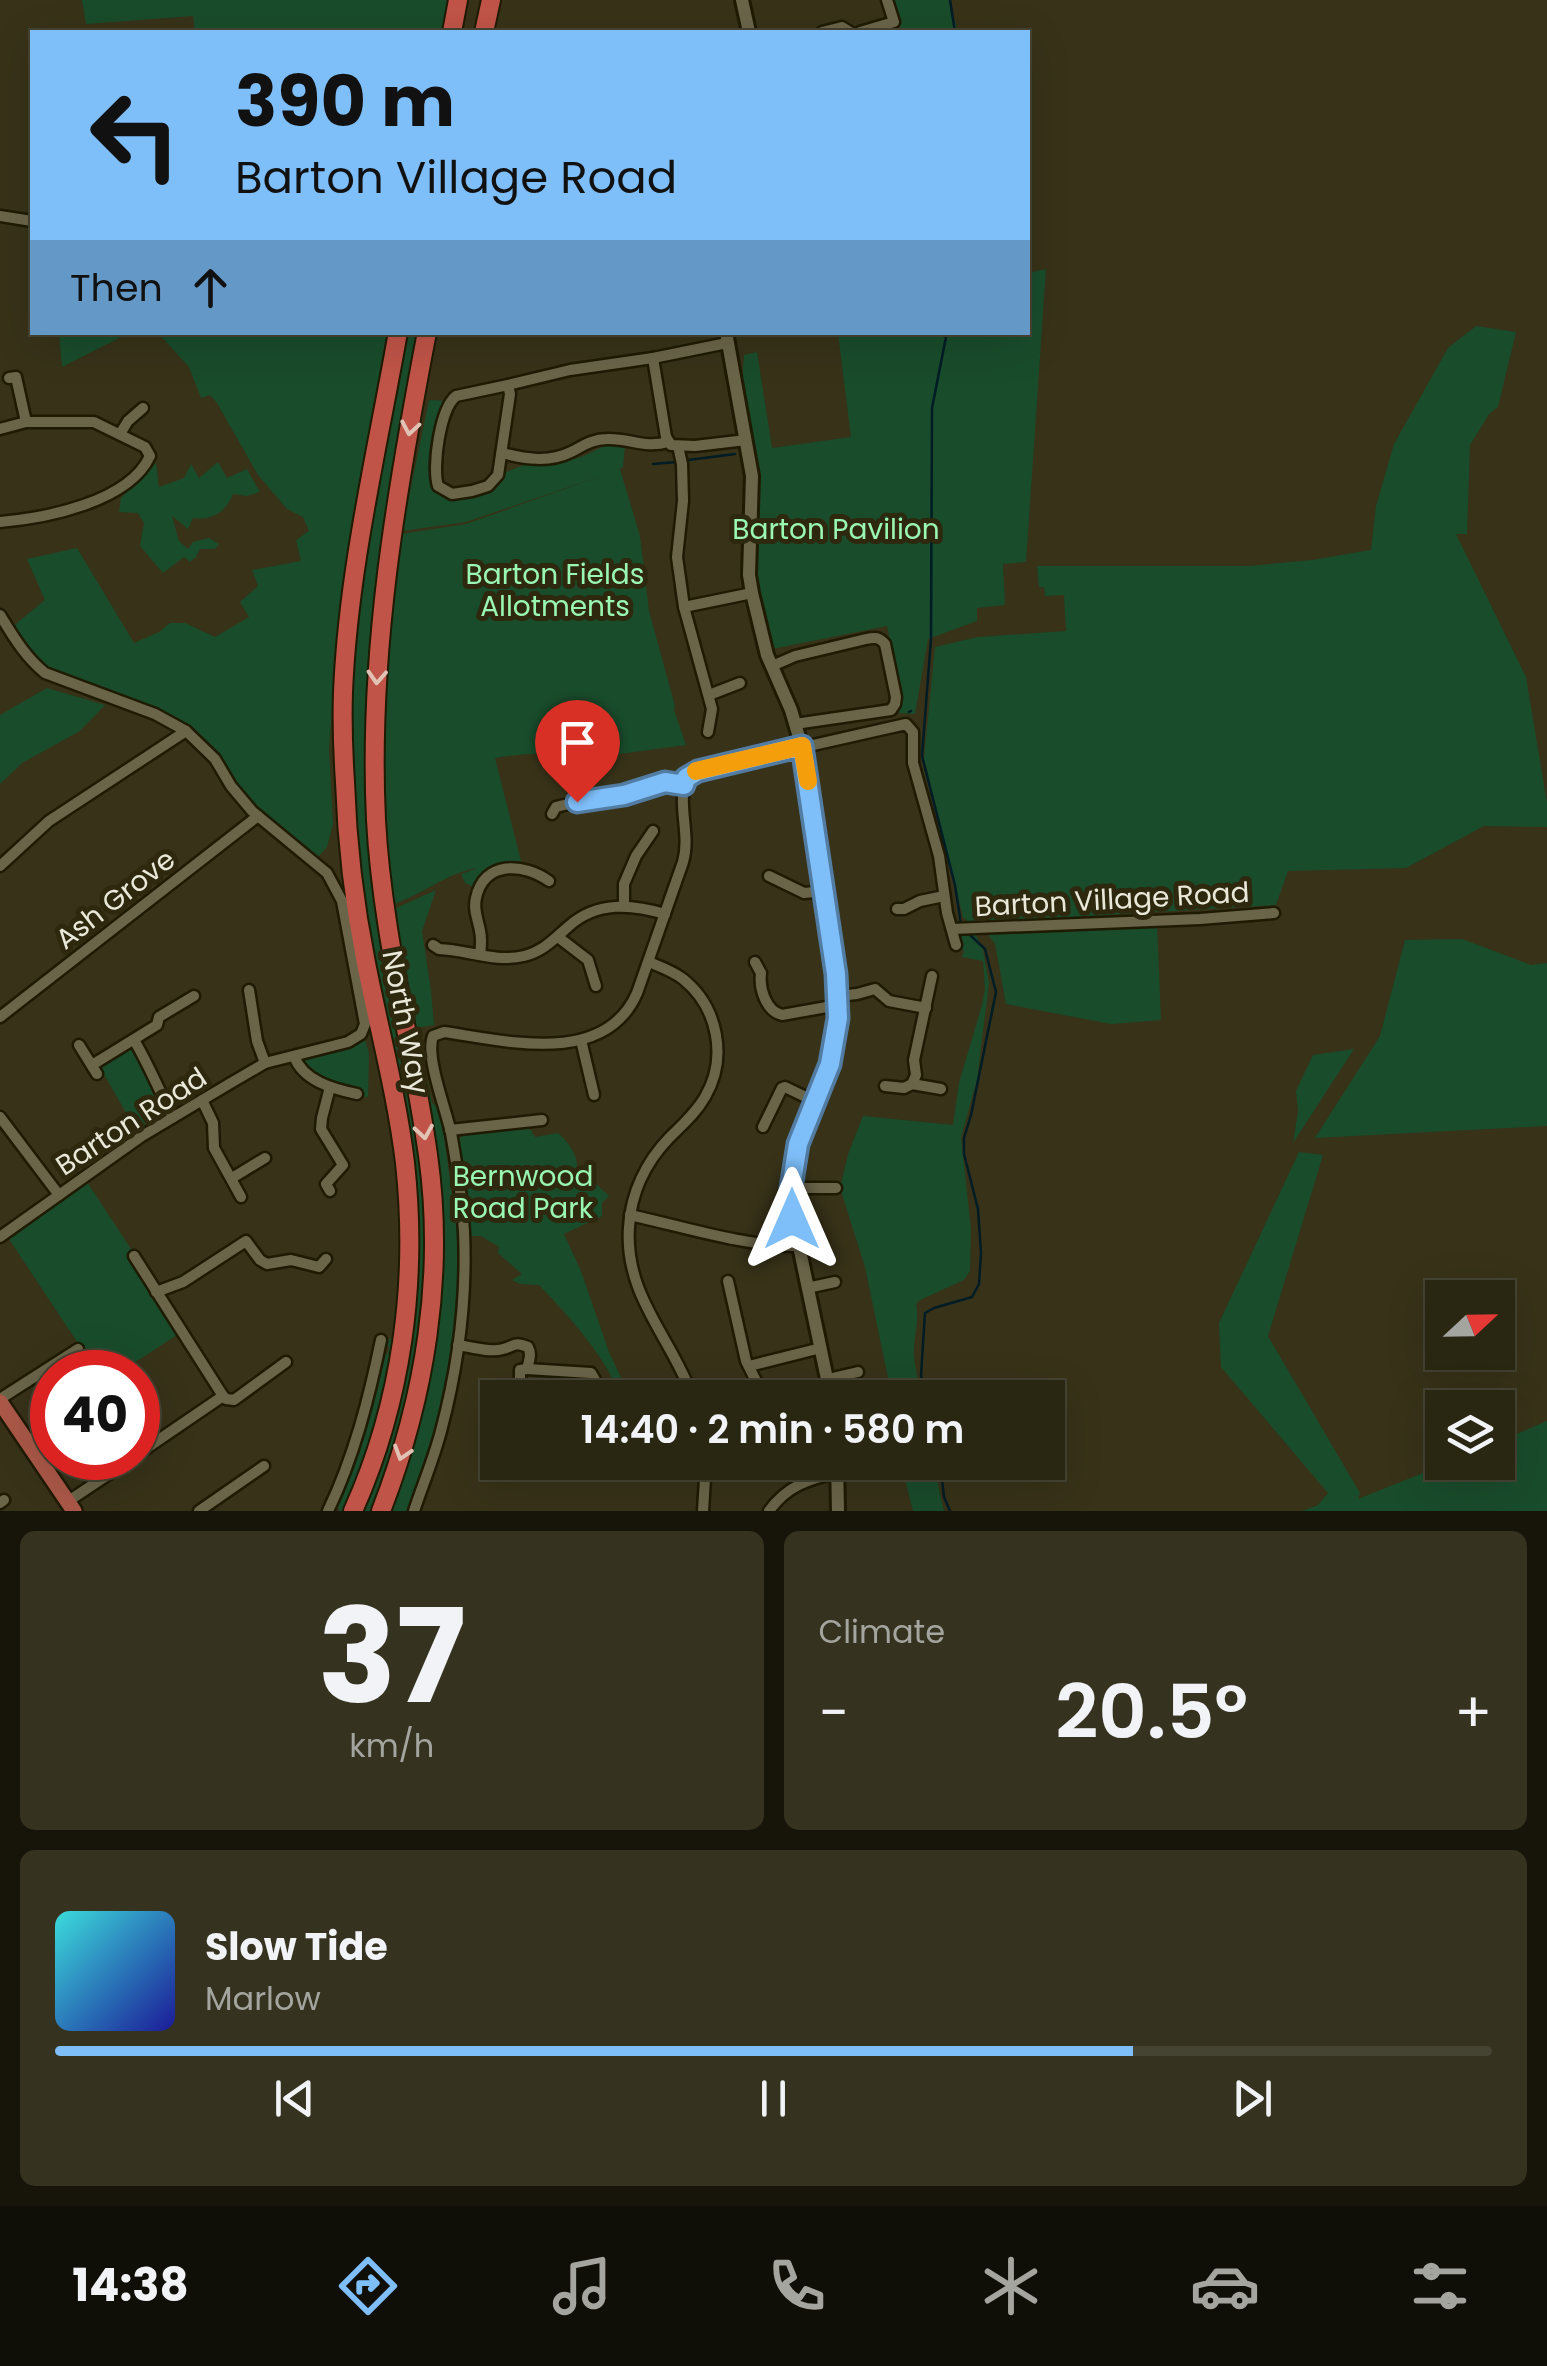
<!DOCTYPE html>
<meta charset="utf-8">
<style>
:root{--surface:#292612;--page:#353220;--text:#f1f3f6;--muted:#a5a59f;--line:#454332;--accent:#7ebef9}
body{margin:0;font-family:Poppins,sans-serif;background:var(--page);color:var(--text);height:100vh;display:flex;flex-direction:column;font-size:38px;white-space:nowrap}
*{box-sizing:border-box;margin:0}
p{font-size:32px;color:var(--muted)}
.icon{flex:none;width:55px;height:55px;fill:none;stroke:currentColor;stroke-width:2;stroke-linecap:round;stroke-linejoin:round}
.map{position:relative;height:1511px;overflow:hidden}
.drawer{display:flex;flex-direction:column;gap:20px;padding:20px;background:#17150a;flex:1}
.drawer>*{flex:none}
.guide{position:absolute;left:30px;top:30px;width:1000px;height:305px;border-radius:0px;box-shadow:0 10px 40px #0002,0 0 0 2px var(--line);background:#7ebef9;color:#111;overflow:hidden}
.needle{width:65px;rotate:68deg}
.controls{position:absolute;left:1425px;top:1280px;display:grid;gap:20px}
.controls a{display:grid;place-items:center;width:90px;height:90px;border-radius:0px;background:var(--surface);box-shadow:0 10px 40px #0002,0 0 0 2px var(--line);font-size:50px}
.speed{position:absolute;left:30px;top:1350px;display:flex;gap:20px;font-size:50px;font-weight:700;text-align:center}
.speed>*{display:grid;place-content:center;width:130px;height:130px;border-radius:50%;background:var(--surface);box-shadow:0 10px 40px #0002,0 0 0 2px var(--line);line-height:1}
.speed .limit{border:15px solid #d22;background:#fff;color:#111}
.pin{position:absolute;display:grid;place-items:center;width:85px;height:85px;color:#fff;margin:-102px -42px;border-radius:50% 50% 50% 0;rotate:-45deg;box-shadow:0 0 10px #0007}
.pin .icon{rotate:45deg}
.me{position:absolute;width:110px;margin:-55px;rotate:0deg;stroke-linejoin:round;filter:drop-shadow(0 0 8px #0008)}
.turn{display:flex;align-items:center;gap:35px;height:210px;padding:0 40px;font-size:45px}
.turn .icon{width:130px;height:130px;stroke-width:2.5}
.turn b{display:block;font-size:70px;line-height:85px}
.then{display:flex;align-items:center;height:95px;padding:0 40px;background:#0003;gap:20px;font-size:38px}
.big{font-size:75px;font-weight:600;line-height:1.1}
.drawer .tile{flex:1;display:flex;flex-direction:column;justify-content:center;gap:15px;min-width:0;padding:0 35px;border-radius:15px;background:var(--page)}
.drawer .dial{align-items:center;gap:0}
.dial b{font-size:130px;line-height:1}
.song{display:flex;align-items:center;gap:30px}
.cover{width:120px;height:120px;border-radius:15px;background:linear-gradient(135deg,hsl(180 70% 55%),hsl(240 70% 35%))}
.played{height:10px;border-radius:5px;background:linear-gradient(90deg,var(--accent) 75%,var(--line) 75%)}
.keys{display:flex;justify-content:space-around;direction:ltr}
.heat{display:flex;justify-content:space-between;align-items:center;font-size:55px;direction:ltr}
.drawer .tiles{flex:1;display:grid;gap:20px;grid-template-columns:1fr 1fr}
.tile:last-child{grid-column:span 2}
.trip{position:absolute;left:480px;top:1380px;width:585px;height:100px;border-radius:0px;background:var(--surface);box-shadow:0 10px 40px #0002,0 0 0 2px var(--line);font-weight:600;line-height:100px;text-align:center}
.tab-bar{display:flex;height:160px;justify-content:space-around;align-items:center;background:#100f07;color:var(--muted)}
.tab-bar .icon{width:70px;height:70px}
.tab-bar .on{color:var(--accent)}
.tab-bar b{font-size:45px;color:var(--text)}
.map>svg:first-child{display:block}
.green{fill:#194c2b}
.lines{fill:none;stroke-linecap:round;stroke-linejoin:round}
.stream{stroke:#001c25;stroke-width:2.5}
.minor-casing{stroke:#1f1a02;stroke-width:15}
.tertiary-casing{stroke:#1f1a02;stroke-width:18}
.primary-casing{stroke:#1f1a02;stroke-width:20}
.trunk-casing{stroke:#1f1a02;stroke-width:22}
.minor{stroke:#6a6549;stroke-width:10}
.tertiary{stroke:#6a6549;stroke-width:12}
.primary{stroke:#ab5848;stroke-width:15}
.trunk{stroke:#c05448;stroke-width:18}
.oneway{stroke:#e0c3b4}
.route-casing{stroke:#527ca2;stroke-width:25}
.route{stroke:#7ebef9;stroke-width:18}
.slow{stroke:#f59e0b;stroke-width:18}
.labels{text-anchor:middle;stroke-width:10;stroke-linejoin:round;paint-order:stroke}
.park-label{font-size:28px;fill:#9af6b3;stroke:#2d280e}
.street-label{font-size:28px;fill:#eae8d8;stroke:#2d280e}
</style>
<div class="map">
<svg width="1547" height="1511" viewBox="0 0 1547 1511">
<rect width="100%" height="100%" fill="#373218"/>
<g class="green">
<polygon points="82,0 451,0 444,32 195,32 193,16 86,24"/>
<polygon points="890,0 949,0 958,32 902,32"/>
<polygon points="1046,269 1026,562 1003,564 1005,605 977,608 977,621 928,639 915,714 899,713 902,694 887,626 772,649 756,575 759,478 742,385 744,355 757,352 772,448 851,437 838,333 1028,332 1028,273"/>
<polygon points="1476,326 1516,332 1498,407 1489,414 1470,445 1467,534 1456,534 1526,677 1547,803 1547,827 1484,826 1406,868 1288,871 1276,905 970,923 963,917 924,758 935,647 978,637 1066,631 1064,595 1045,596 1044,587 1039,587 1037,566 1250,566 1312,560 1371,550 1376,506 1394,444 1448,348"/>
<polygon points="59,332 129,332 129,333 62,367"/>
<path d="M158,333H387L352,519L338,620L329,749L333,824L327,847L319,856L315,855C293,838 267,822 249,801C221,770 210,737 170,717C134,698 61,686 35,659C26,650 20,637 12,627L45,600L27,559L77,548L134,643L159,632L170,623H185L215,637L249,617L240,602L258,586L252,570L301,561L296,540L309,531L303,517L287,509L258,475L217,403L210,395L201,398L189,367Z"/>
<polygon points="406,333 423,333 371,717 429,1227 419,1364 376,1511 359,1511 415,1291 366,932 351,799 351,687 354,637 369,525"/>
<path d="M429,400L449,401L434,473L452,494C483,489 498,473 525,465C543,460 563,463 581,457C597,451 608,440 625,446L623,467L620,469L640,536L649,611L675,706L674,710L686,745L575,760C548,750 522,754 495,758L521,861L504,863V866L483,874L474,887L465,883L461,874L478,868C446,873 424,894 394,904C385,822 379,740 383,657C384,616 395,574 401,534L466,524L607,474L466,522L402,531Z"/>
<path d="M218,462L227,478L247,469L260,492L247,496L233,494C226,512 212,521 193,518L188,529L172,516L179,541L188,549L193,542L209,538L219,544L215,549H200L196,557L190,562L184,557L163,573L140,546L144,523L138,513L119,512L121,498L156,463L159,487L184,478L191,464L199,478Z"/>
<polygon points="47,688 105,705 80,731 22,763 0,784 0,715"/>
<polygon points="436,890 422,931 431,991 434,1025 416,1028 394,909"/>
<polygon points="1157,924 1161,1020 1111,1024 1006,1004 995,944 987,933 1099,929"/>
<path d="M974,931L983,950L989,983L977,1080L961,1137L971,1229L970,1271L964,1280L920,1300L916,1304C920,1321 913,1338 914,1355C914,1364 918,1373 917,1381C916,1397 912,1382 918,1397H892L865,1267L840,1188L848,1154L863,1116L953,1125L959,1083L982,1005L985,989L983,961L962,957L964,951L960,947L956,933Z"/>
<polygon points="1462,939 1531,965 1547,963 1547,1126 1315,1138 1380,1036 1405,940"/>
<path d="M364,1037L369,1053L368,1097L359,1096L360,1089C340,1085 311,1079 300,1061L303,1057Z"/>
<path d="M129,1049L134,1050C146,1070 153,1091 165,1110L136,1130L102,1071V1065Z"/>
<polygon points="1354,1049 1293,1143 1298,1111 1296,1091 1313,1055"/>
<path d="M418,1052H421L432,1103L439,1108L443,1130L458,1237L457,1250L460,1258C458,1300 456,1341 448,1383C441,1424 426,1464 412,1504L406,1511H388L430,1365Z"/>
<path d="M524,1127L531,1130L535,1137L558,1133C568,1142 577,1153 577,1166L609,1196L602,1203V1216L564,1234L581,1271L609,1352L630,1397H621C603,1353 572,1320 539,1285L520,1284L512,1280L522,1274L498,1253L499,1247L481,1236H469L459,1139L465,1134Z"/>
<polygon points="1299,1152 1323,1155 1268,1336 1360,1493 1358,1499 1448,1463 1498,1462 1498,1442 1547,1421 1547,1511 1302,1511 1318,1505 1328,1493 1221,1367 1219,1323"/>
<polygon points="87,1182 133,1252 127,1257 177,1335 120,1372 97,1372 9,1239"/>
<polygon points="398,1335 387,1395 347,1511 339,1511 337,1501 381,1357 388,1353 389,1347 383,1342"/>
<polygon points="899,1463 933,1463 944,1511 913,1511 903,1472 899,1472"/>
</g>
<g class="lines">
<g class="stream">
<polyline points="950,0 955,32"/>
<polyline points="947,332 932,408 931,639 922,756 955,885 961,924"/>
<polyline points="688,460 735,454"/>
<polyline points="653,464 676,462"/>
<polyline points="909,712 911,711"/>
<polyline points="926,1398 921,1375 925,1313 934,1308 972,1297 979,1284 981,1253 978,1209 964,1154 964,1138 971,1115 996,992 985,949 969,934"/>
<polyline points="940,1462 944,1497 950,1511"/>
</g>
<g class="minor-casing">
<g id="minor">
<polyline points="822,32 842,27 850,32"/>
<polyline points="860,32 894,22 887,0"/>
<polyline points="0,216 32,221"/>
<polyline points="653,358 666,437 671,445 695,446 746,440"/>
<polyline points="9,378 16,377 26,422"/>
<path d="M508,385L510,394L498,475L488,486L472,491L452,494L438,486C432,467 440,409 456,396Z"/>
<polyline points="508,385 570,370 653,358 727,343"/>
<path d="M0,429L26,422H94L145,447L150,456C129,502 46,518 0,522"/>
<polyline points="120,434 128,421 143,408"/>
<polyline points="678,446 682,464 683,501 677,557 684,607 712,709 708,732"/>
<path d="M502,453C525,459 549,463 571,452C583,446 592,439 607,439C630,438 644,449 668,442"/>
<polyline points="684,607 752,593"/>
<path d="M0,615C13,636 25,657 45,673L155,714L186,731L215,759L231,786L252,811L327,873L342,901L365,1024L361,1034L348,1042L265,1063L229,1084L142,1136L0,1237"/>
<path d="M772,666L795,656L866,639C875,637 879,637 885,644L896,697L895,704L891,710L795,724"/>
<polyline points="709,695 740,683"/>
<path d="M552,814L556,807C577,801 599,800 621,796C645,792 658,780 684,785"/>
<polyline points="0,866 49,821 186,731"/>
<polyline points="769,876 804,893 824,891"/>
<polyline points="624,906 624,884 636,856 653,831"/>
<polyline points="897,909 904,909 920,901 944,896"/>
<polyline points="952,929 1200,919 1274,913"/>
<polyline points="558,937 588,960 596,986"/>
<path d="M433,945L439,949C467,950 496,963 524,956C544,951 555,938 569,926C597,901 632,904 665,914"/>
<path d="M480,955C481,947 482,939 480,931C478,919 473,910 476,898C484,860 524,863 549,881"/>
<path d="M649,962C661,967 673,971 683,979C718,1007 728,1058 705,1097C696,1113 682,1125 669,1138C646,1162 631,1193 629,1227C624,1296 672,1338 693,1398"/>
<path d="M755,962L761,973C759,989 766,1011 782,1015L838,1005"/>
<polyline points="249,990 257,1041 265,1063"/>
<polyline points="838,996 857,994 875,989 889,1001 926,1008"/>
<polyline points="0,1017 258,816"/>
<path d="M134,1040C149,1065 159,1091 173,1117"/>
<polyline points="581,1040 594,1095"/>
<polyline points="79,1045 97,1074"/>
<path d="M294,1056C303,1081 333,1089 357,1094"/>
<polyline points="92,1065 157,1025 159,1017 194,996"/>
<polyline points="912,1084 916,1075 914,1060 932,976"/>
<polyline points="885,1086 904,1088 912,1084 941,1089"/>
<polyline points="202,1100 213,1123 214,1148 241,1197"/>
<polyline points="0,1117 59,1195"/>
<polyline points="763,1127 782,1088 785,1087 814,1101"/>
<polyline points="450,1130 542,1120"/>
<polyline points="232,1178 265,1158"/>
<polyline points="791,1188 836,1188"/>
<polyline points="330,1191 326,1184 343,1165 321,1129 322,1118 330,1087"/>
<path d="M630,1215C681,1226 746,1247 798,1246"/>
<polyline points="134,1256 223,1396 138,1454"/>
<polyline points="728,1281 746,1361 758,1385 761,1398"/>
<polyline points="807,1288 835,1282"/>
<polyline points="156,1292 183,1282 246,1241 260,1260 267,1264 291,1260 319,1267 326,1259"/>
<path d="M458,1345C471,1347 490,1353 503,1349C516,1346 513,1341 528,1347C532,1355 529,1360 527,1369L520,1370V1398"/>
<polyline points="749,1366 821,1348"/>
<polyline points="527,1369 591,1373 595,1380 594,1398"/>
<polyline points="828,1379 858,1372"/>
<polyline points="223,1396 226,1399 234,1400 286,1362"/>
<polyline points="0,1399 78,1349"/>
<polyline points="67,1502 133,1458"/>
<polyline points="0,1503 4,1500"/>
<polyline points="199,1511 264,1466"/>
<path d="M328,1511C354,1457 369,1398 381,1340"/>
<path d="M414,1511C423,1484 434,1458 441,1431C458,1367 467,1298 464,1232C462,1199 457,1166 451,1133C446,1109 425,1057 433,1036L444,1032C506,1041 605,1067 637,993L683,862C691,834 677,807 686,779L698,771L906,724L913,732V763L939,856L947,913L956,945"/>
<polyline points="703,1511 706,1462"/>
<path d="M769,1511C786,1487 809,1478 838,1473"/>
</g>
</g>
<g class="tertiary-casing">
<g id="tertiary">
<polyline points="742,0 749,32"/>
<polyline points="726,332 752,476 749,575 752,593 767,655 791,710 804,754 837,986 838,1017 833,1052 800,1138 792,1171 790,1203 831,1398"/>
<polyline points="837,1462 838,1511"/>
</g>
</g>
<g class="primary-casing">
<polyline id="primary" points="0,1402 74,1511"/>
</g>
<g class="trunk-casing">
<g id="trunk">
<polyline points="452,32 458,0"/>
<polyline points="484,32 491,0"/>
<path d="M353,1511C402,1402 418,1282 405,1163C397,1096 379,1029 366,963C354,903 347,843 345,782C343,752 342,722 343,692C348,571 377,451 398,332"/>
<path d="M381,1511C425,1398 445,1276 428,1155C412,1043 382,933 376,820C368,655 396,493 427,332"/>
</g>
</g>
<use href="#minor" class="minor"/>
<use href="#tertiary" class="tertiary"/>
<use href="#primary" class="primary"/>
<use href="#trunk" class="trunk"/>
</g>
<defs><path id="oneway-chevron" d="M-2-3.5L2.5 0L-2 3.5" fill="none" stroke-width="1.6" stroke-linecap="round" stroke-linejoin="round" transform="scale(2.5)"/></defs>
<g class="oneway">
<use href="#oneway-chevron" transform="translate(410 428) rotate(100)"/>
<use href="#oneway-chevron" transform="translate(377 677) rotate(93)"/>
<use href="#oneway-chevron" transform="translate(424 1132) rotate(81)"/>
<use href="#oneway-chevron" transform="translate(402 1453) rotate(107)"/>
</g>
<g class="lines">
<g class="route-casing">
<polyline id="route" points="577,802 624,795 665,782 684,785 686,778 698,771 802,746 836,974 838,1018 830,1064 798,1144 791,1188 792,1219"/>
</g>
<use href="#route" class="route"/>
<polyline class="slow" points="696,771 802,746 808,781"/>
</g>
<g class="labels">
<g class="park-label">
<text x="836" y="539">Barton Pavilion</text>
<text x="555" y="584">Barton Fields<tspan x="555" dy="32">Allotments</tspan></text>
<text x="523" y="1186">Bernwood<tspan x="523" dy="32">Road Park</tspan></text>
</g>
<g class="street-label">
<text transform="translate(115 899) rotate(-38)" y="10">Ash Grove</text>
<text transform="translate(1112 899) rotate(-3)" y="10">Barton Village Road</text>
<text transform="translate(406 1022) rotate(79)" y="10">North Way</text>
<text transform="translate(131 1121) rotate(-33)" y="10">Barton Road</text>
</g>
</g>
</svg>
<div class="controls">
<a><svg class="needle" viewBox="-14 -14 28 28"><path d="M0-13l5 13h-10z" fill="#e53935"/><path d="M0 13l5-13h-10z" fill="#a5a59f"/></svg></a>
<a><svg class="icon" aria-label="layers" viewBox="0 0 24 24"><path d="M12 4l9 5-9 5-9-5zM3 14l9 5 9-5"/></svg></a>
</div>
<div class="speed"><div class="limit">40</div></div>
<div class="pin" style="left:577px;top:802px;background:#d93025"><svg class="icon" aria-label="arrive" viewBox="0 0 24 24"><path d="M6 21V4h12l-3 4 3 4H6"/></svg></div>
<svg class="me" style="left:792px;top:1219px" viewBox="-20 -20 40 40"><path d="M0-17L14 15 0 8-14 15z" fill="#7ebef9" stroke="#fff" stroke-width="4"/></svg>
<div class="trip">14:40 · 2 min · 580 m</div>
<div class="guide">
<div class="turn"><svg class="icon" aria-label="left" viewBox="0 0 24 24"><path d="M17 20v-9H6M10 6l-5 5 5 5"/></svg><div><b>390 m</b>Barton Village Road</div></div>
<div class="then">Then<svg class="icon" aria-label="ahead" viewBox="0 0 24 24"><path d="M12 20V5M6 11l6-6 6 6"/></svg></div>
</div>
</div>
<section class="drawer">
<div class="tiles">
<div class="tile dial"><b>37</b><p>km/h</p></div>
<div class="tile"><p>Climate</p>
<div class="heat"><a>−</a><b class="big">20.5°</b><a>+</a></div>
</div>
<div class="tile">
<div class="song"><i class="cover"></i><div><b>Slow Tide</b><p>Marlow</p></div></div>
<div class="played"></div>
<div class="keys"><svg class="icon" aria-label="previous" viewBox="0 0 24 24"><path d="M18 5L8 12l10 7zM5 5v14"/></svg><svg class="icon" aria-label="pause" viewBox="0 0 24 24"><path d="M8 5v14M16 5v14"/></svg><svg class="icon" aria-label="next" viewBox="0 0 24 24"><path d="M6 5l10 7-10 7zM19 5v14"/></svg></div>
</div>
</div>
</section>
<nav class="tab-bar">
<b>14:38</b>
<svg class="icon on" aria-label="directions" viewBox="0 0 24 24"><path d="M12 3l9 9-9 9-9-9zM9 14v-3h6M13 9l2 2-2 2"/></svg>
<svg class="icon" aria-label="music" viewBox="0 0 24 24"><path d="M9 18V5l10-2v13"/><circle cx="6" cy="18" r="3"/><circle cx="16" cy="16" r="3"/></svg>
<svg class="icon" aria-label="phone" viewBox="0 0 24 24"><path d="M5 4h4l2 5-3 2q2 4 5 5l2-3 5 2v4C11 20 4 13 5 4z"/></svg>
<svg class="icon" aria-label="climate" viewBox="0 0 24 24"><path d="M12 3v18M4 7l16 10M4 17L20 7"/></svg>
<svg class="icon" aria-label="car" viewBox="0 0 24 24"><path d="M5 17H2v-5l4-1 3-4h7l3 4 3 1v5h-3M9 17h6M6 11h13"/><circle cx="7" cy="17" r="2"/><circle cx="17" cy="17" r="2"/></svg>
<svg class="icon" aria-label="filters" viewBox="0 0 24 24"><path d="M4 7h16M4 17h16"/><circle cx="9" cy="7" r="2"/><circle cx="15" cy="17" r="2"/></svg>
</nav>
